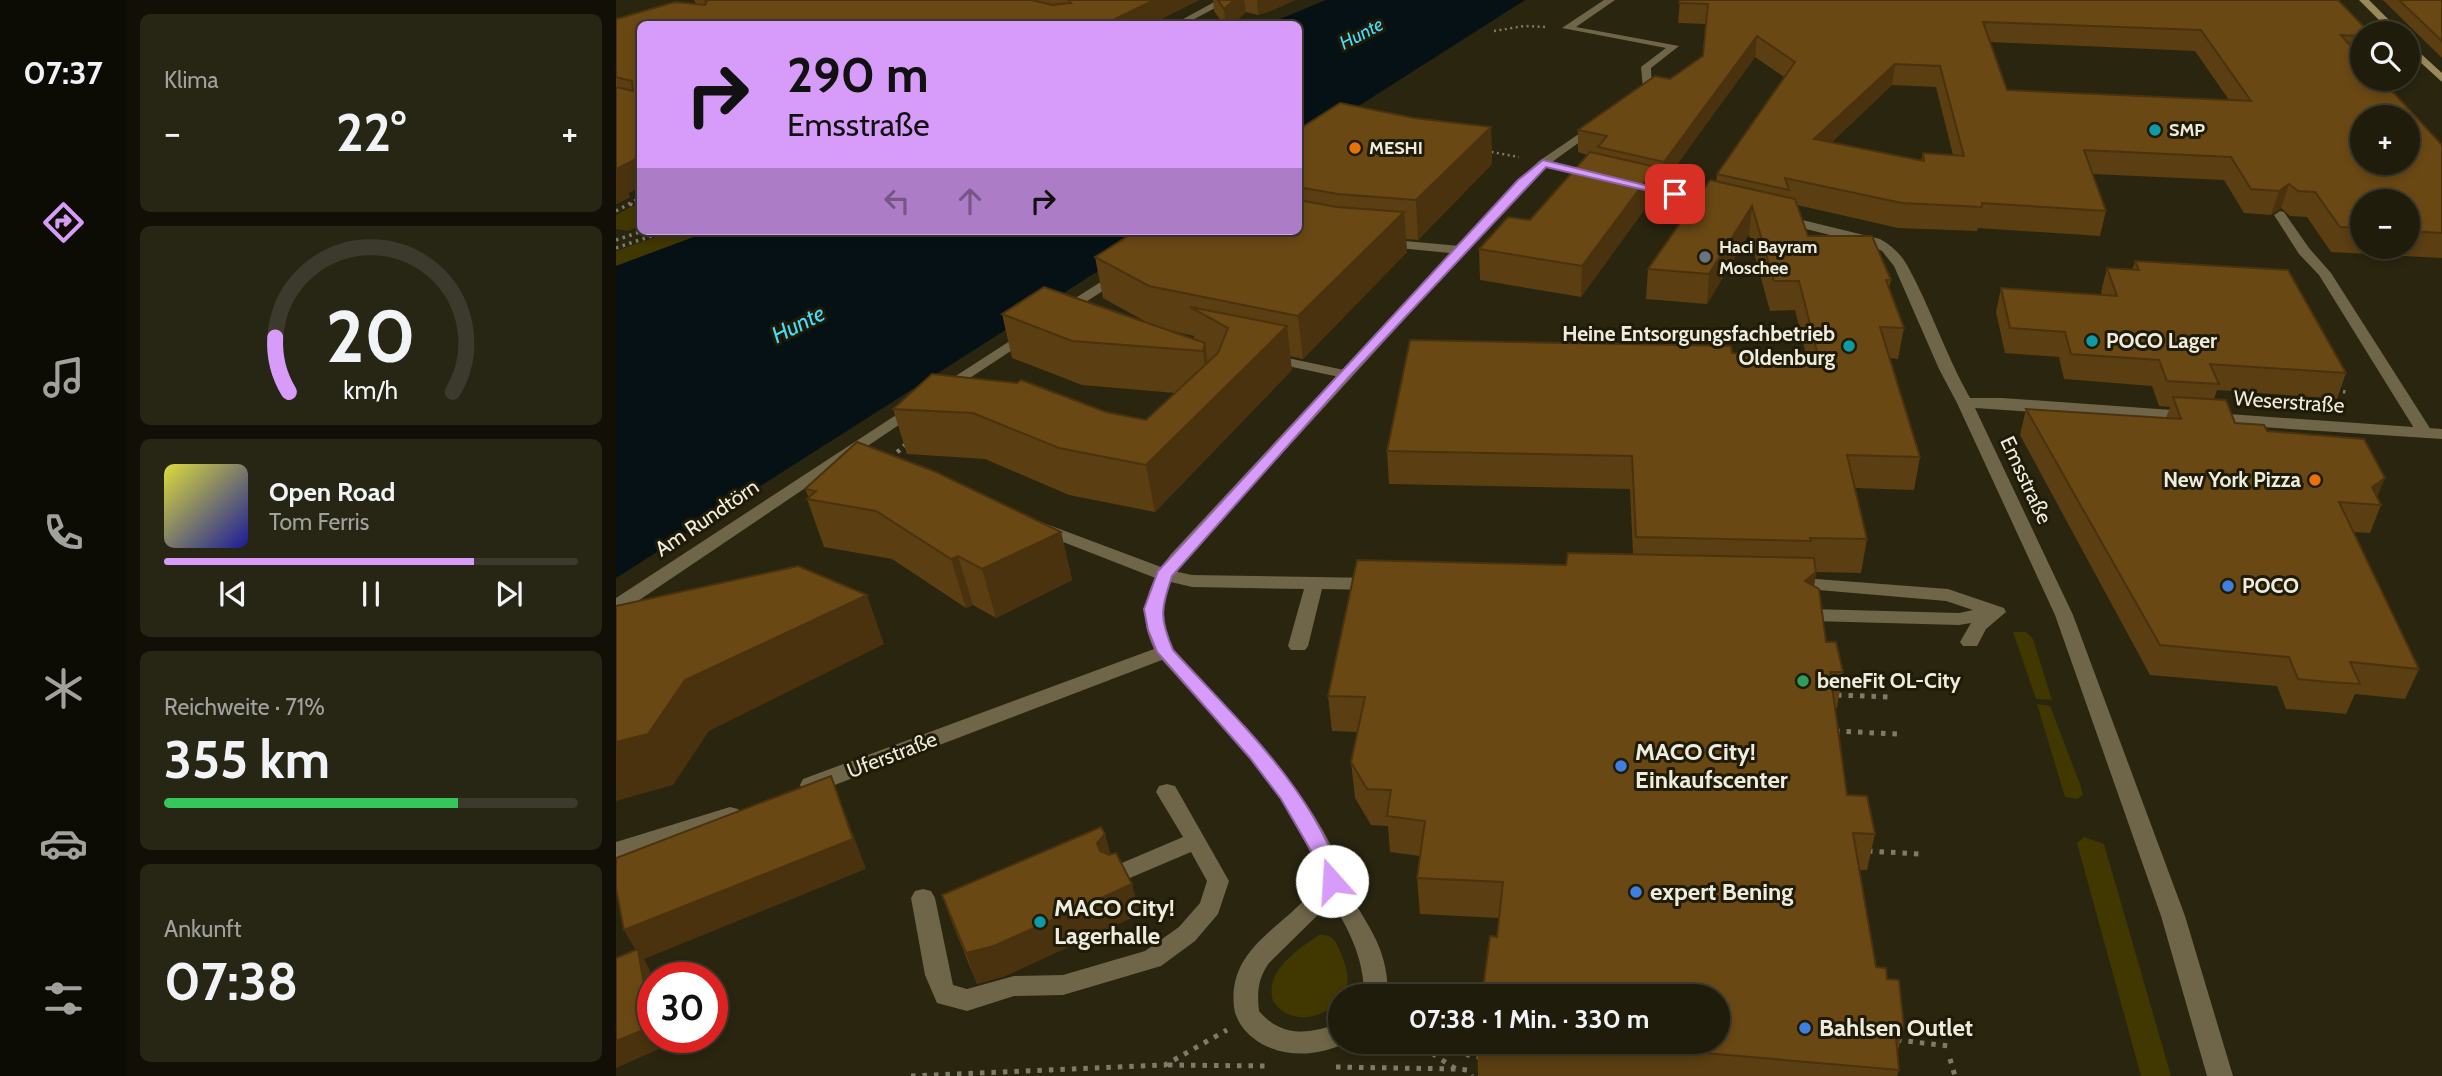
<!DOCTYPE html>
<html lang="de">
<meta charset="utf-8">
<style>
:root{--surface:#1f1c0b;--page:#272514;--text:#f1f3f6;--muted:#a1a19d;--line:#3c3a2c;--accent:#d79bf9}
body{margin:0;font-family:Cabin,sans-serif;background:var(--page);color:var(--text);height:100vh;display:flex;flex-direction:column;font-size:26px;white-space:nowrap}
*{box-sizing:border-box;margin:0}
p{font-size:23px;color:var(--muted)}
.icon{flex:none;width:38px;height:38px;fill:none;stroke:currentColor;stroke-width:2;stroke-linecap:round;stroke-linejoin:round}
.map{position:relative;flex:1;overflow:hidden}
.panel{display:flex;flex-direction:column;gap:14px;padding:14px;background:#110f06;width:490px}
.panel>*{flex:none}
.banner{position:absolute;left:21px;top:21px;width:665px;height:214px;border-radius:10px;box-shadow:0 4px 10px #0003,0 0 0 2px var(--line);background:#d79bf9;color:#111;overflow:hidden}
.controls{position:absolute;left:1734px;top:21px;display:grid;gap:14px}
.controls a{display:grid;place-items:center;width:70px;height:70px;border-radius:50%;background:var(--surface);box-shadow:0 4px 10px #0003,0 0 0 2px var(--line);font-size:35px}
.speed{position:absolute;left:21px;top:962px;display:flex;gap:14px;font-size:35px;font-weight:700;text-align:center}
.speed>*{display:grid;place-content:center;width:91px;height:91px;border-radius:50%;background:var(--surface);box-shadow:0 4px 10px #0003,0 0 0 2px var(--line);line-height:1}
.speed .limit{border:10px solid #d22;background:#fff;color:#111}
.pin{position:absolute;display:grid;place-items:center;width:60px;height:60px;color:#fff;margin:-30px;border-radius:14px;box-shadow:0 4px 10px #0006}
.me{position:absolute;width:77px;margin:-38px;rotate:341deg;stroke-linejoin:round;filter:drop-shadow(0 0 5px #0008)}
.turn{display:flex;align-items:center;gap:24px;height:147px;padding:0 35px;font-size:32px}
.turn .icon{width:91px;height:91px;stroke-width:2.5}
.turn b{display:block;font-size:49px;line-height:60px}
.lanes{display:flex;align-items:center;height:66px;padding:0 35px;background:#0003;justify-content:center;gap:35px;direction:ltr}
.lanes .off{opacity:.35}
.big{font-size:52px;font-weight:700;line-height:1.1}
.panel .widget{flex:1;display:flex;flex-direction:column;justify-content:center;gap:10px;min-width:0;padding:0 24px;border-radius:10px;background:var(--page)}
.panel .dial{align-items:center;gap:0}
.dial svg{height:182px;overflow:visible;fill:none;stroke:var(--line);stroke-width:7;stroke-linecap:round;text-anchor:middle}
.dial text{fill:var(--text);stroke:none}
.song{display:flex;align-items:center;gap:21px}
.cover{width:84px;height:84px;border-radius:10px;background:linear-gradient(135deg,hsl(60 70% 55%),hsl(240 70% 35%))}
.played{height:7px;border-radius:4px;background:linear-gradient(90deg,var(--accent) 75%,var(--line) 75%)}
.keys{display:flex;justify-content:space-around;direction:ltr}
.heat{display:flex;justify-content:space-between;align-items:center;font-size:38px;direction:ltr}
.charge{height:10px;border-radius:5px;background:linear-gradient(90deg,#34c759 71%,var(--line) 0)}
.trip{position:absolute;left:712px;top:984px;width:402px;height:70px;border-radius:35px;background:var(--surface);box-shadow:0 4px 10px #0003,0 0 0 2px var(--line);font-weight:700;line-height:70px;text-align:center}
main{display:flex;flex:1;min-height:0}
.menu{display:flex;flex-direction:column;width:126px;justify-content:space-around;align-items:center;background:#0c0b04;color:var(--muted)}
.menu .icon{width:49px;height:49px}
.menu .active{color:var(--accent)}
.menu b{font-size:32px;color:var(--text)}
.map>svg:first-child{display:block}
.green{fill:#413700}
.water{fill:#051114}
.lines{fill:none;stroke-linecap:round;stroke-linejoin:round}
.path-far3{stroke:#7e7b69;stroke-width:2.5;stroke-dasharray:2 3.5;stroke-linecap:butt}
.path-far2{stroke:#7e7b69;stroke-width:3.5;stroke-dasharray:2.5 4.5;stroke-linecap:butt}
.path-far1{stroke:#7e7b69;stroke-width:4.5;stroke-dasharray:3.5 5;stroke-linecap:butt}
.path{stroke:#7e7b69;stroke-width:5;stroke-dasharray:4.5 7;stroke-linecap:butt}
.lane{fill:#6f6548;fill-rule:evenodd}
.street{fill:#6f6548;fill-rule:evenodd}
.secondary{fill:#9a8a5a;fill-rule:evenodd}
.wall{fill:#5b3e11;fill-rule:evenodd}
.shaded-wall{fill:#4a320e}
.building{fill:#6a4814;stroke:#4a320e;stroke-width:2;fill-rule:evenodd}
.route{fill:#d79bf9;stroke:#8c65a2;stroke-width:2}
.culture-dot{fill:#0f9aa8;stroke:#1f1b06;stroke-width:2.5}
.food-dot{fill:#e8710a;stroke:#1f1b06;stroke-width:2.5}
.worship-dot{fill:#6b7280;stroke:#1f1b06;stroke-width:2.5}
.shop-dot{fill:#3f7fe0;stroke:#1f1b06;stroke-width:2.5}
.leisure-dot{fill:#2e9e5b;stroke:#1f1b06;stroke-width:2.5}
.labels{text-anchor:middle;stroke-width:6;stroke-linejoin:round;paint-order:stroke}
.far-poi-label{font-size:18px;font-weight:bold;fill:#eeecde;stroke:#1f1b06;text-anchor:start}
.far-water-label{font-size:19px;font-style:italic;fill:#46dcfe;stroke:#1f1b06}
.poi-label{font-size:21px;font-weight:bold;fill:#eeecde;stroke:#1f1b06;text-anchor:start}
.street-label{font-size:21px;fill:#eeecde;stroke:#1f1b06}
.water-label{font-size:23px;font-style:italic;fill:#46dcfe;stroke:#1f1b06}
.near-poi-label{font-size:24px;font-weight:bold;fill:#eeecde;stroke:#1f1b06;text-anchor:start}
</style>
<main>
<nav class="menu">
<b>07:37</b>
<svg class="icon active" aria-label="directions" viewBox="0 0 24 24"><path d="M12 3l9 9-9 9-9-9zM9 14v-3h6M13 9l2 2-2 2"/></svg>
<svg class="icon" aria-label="music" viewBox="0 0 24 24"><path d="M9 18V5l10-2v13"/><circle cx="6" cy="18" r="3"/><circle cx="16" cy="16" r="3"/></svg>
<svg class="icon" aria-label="phone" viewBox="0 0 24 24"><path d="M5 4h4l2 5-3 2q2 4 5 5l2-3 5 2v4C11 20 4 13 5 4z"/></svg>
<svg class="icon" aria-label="climate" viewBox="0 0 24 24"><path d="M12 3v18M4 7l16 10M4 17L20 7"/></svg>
<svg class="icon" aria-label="car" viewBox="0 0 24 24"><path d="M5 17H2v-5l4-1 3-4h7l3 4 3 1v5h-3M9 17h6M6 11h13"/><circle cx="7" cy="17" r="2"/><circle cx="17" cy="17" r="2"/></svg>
<svg class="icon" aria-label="filters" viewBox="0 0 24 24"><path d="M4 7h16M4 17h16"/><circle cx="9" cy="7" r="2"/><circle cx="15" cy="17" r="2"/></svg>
</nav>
<section class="panel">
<div class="widget"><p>Klima</p>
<div class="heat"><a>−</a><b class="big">22°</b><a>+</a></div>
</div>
<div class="widget dial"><svg viewBox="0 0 100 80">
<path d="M14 69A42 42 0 1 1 86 69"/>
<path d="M14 69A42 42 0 0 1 8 45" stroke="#d79bf9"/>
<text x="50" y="56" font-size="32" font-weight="700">20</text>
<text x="50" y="72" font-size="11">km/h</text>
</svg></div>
<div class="widget">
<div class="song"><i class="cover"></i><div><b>Open Road</b><p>Tom Ferris</p></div></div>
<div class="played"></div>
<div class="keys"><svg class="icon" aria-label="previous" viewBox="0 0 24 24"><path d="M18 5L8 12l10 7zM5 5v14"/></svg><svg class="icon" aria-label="pause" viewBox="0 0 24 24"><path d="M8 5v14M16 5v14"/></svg><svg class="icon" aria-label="next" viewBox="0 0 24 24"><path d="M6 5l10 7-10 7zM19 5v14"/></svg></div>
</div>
<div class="widget"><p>Reichweite · 71%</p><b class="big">355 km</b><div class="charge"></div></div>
<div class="widget"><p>Ankunft</p><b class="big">07:38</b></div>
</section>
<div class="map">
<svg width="1826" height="1076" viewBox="0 0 1826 1076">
<rect width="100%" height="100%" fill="#29250f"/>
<g class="green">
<polygon points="24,202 24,226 12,231 0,229 0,215"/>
<polygon points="57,231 94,231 0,266 0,251"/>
<polygon points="1397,632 1410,632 1417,639 1436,700 1420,699"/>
<polygon points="1421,704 1434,706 1464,784 1467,795 1461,799 1449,797"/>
<polygon points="1468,837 1488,844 1555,1076 1525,1076 1461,843"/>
<path d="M703,935C714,934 719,939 723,949C728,961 736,978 729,992C717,1016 676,1030 657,1001C648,971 681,950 703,935Z"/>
</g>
<g class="water">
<polygon points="710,0 909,0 683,144 682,24 652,24"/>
<polygon points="94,231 545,231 0,578 0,266"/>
</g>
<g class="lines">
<g class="path-far3">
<polyline points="878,31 908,26 930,27"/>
<polyline points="870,151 903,157"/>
</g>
<g class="path-far2">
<polyline points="14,204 24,208"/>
<polyline points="0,211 24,198"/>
<polyline points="0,240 27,231"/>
<polyline points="0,248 50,231"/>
<polyline points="1720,391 1731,392"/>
</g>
<polyline class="path-far1" points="275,458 289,445"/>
<g class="path">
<polyline points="1221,695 1274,697"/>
<polyline points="1219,731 1281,734"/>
<polyline points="1252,851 1303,854"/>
<polyline points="1281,1040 1333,1046"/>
<polyline points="797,1041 840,1069"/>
<polyline points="854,1041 852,1055 864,1057"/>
<polyline points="1334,1059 1339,1076"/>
<polyline points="552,1065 651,1066"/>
<polyline points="720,1067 841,1069 851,1070 856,1076"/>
<polyline points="295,1076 549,1065 611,1030"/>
</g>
<g class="lane">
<polygon points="988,0 999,0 960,27 1063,46 1035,68 1036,90 1027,88 1025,67 1050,48 946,28"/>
<polygon points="1664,211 1668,212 1693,248 1715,273 1817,433 1815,436 1809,438 1801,433 1703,275 1683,254 1658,215"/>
<polygon points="767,239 844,246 850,250 844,254 762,246 762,240"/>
<polygon points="502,271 509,275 507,278 451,314 441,314 439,311"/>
<polygon points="411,330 418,334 416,337 331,393 321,393 318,390"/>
<polygon points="653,354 728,370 735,374 728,378 648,361 646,358 648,355"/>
<polygon points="300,402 308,407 305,410 7,611 0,613 0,598"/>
<polygon points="425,522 553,570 576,575 758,578 767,584 758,590 706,589 692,646 689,650 675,650 672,646 688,589 576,587 542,579 419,531 416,527 419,523"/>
<polygon points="1174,577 1332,589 1388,608 1390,612 1370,629 1361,646 1347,646 1344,642 1355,623 1343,625 1196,621 1187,615 1196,609 1343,613 1357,610 1330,601 1168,587 1165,583 1168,579"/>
<polygon points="551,784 559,786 613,881 602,914 579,941 545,966 447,995 398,996 351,1011 321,1003 309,975 295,898 299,891 307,889 315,891 319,898 337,985 351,989 398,976 447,975 529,951 563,927 584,903 591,881 575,852 502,883 494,880 491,874 494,868 567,837 540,792 543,786"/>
</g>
<g class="street">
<polygon points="602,0 614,0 569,24 558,24"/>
<path d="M979,123L985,126L983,128L936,162L982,172V178L929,167L910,186L567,562C548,587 543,610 553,641C559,658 615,712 630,729C661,763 700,811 719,854C722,862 723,871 727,879C747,924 772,941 772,996H748C748,958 734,933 716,901L653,963C642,979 641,991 643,1011C666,1038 694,1034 724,1023V1041L733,1042C704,1055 675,1059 646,1044C632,1036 620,1023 618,1007C611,943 676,926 704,880C679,794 604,726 546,660L203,791L195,793L187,791L184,785L187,779L538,649C520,613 532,583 555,554L902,180L923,161Z"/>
<polygon points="1016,180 1108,201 1110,204 1104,208 1012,187 1010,184"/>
<path d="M1166,215L1264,239C1275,245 1284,253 1291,265C1315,308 1330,356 1354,398H1387L1826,429V439L1359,408L1457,615L1569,916L1617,1076H1591L1545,916L1439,615L1341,403L1323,369L1278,266L1266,251L1254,245L1162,222L1160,219Z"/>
<polygon points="114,807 122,809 125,815 122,821 0,860 0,842"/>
</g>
<g class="secondary">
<polygon points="1743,0 1753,0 1786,33 1776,33"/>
<polygon points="1792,42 1826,73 1826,82 1792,51"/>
</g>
</g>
<g class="wall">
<polygon points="78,0 583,0 535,24 24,24 24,187 12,193 14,197 0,204 0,19 80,4"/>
<polygon points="597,0 679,0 657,10 642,15 630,12 617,24 607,24 598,11"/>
<path d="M1064,0L1746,33V57H1745L1826,145V258L1715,252L1691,217L1674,216L1665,208L1655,215L1628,213L1608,180L1476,174L1490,211L1484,236L1362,228L1361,231L1282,228L1181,205L1192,236L1275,280L1273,288L1288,328L1282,359L1274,358L1304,457L1298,490L1239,488L1251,539L1245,573L1200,572L1198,586L1210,642L1227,672L1221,708H1219L1231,795L1259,834L1251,870H1243L1260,967L1271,979L1288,1028L1281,1054L1283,1070L1281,1076H862L861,1041H1102L881,937L883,918L804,914L801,878L804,856L774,852L772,826L755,825L739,798L735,762L741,732L716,731L712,696L950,565L1017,554L1014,489L773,484L771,451L1116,353L1190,354L1179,310L1154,311L1133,234L1091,304L1030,299L1032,269L1100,182L1101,174L1168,77L1139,57L1046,185L1039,184V195L965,297L864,280L863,249L914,220L971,155L962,152V130L1054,79L1087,56L1090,24L1062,23ZM1374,42L1579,51L1613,100L1391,90ZM1276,85L1320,87L1337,155L1307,153L1305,161L1216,142ZM1746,201H1792V247H1746Z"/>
<polygon points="1767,0 1826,0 1826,58"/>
<path d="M798,118L875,127L876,164L802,240L790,239L791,252L687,359L674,356L676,370L539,512L453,495L369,459L291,454L277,409L490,412L530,420L559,393L466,385L396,358L386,314L530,322L487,298L479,257L682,231V130ZM556,331L578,336V339Z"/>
<polygon points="1519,261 1730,373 1721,399 1601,390 1598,399 1619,423 1651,431 1761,497 1765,505 1754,533 1738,532 1803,669 1789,699 1739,694 1730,714 1699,711 1670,709 1661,686 1534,675 1404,435 1410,409 1550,418 1554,407 1543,406 1536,386 1448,379 1443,357 1389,353 1380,312 1385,288 1486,295 1485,292 1491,268 1516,270"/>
<polygon points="189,489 445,532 456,580 380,618 357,605 350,608 276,559 208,547 191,499 193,498"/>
<polygon points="489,834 494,855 524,914 389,976 361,984 337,925 326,895"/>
</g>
<g class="shaded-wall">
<polygon points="538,0 583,0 535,24 493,24 493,22"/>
<polygon points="618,0 628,0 630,12 617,24 610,24 608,9"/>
<polygon points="641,0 679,0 657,10 642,15"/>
<polygon points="1141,36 1139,57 1046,185 1048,162"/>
<polygon points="1279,64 1276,85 1195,162 1198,139"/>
<polygon points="875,127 876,164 802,240 800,200"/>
<polygon points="24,157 24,187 12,193 14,197 0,204 0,169"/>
<polygon points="1040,167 1039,195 965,297 966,266"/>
<polygon points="1673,184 1665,208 1655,215 1663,191"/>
<polygon points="1136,206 1133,234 1091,304 1093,274"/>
<polygon points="788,212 791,252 687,359 682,316"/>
<polygon points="671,326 676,370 539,512 530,465"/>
<polygon points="589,343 595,387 593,396 587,351"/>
<polygon points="1769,478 1758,505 1756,487"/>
<polygon points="445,532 456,580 380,618 366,569"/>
<polygon points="342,556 357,605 350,608 335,559"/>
<polygon points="1200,572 1195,607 1189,581"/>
<polygon points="251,595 268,644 93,731 57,785 0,801 0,742 69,680"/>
<polygon points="215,776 250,869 28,959 34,970 37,986 37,1038 46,1038 48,1047 0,1068 0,1041 24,958 8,930"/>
<polygon points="489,834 497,864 489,873 481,843"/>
<polygon points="516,884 524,914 389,976 361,984 350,953"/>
</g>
<g class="building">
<polygon points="88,0 416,0 436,5 455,3 452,0 538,0 493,22 502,24 24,24 24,157 0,169 0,87 17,91 16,81 0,77 0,19 59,2 89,5 91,1"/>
<polygon points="602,0 618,0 608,9"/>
<path d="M1064,0H1722L1754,33H1746V36L1725,35L1746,59V79H1765L1826,145V233L1792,231V201H1746V228L1724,227L1699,192L1682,191L1673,184L1663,191L1635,189L1615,157L1468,150L1490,211L1366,203V207L1286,203L1169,178L1173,190L1101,174L1179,62L1141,36L1048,162L982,147L991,136L962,130L1039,76L1054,79L1087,56L1092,4L1063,3ZM1367,22L1585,30L1635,101L1391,90ZM1279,64L1324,66L1348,156L1307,153L1308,161L1198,139ZM1746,117H1792V163H1746Z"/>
<polygon points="1783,0 1826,0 1826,41"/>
<polygon points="724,103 798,118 875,127 800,200 722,194 682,187 682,130"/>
<polygon points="974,152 1040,167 966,266 863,249 892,217 914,220"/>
<polygon points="1094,180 1179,199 1192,236 1256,236 1275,280 1270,280 1288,328 1264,327 1304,457 1231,455 1251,539 1194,538 1195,541 1020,537 1016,456 771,451 794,340 1115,346 1116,353 1202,355 1183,281 1158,281 1136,206 1093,274 1032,269"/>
<polygon points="682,200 721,207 788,212 682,316 533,286 479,257 520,231 682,231"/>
<polygon points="1519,261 1672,270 1730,373 1594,364 1603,384 1551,381 1543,360 1455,354 1449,332 1394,328 1385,288 1501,296 1491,268 1523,270"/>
<polygon points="428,287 589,343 587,351 456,341 386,314"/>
<polygon points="574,307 671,326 530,465 443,448 357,413 277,409 316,374 401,383 405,380 490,412 530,420 602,353 612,328"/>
<polygon points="1557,397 1610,400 1619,423 1648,425 1651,431 1748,439 1769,478 1756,487 1765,505 1723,502 1803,669 1734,662 1744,684 1712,682 1682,679 1673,657 1544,645 1410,409 1565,419"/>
<polygon points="241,442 320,472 445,532 366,569 342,556 335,559 260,511 191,499 200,491 189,489"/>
<polygon points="952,553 1198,558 1200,572 1189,581 1203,589 1210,642 1220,642 1227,672 1214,672 1231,795 1251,796 1259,834 1237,833 1260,967 1270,968 1271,979 1283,980 1288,1028 1279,1027 1283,1070 962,1042 962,1047 874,1041 1102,1041 1102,996 866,996 874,936 881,937 887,882 801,878 809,821 771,816 775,790 751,789 735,762 749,697 712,696 741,560 950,565"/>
<polygon points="182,566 251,595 69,680 32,734 0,742 0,606"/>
<polygon points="215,776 237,839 8,930 0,889 0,858"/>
<polygon points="485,827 489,834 481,843 484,851 493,855 500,853 516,884 378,946 350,953 326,895"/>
<polygon points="22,949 35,1027 0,1041 0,958"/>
</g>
<path class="route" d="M927,160L1065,194L1059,197L930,167L733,377L556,576C545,610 543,617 557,650C620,719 699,790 726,881L723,887L716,889L708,887L698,856L665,799L634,758L541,652L532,630L528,609L542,571L902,180Z"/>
<g class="culture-dot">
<circle cx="1539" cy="130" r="7"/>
<circle cx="1476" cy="341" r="7"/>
<circle cx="1233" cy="346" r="7"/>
<circle cx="424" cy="922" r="7"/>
</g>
<g class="food-dot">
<circle cx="739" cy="148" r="7"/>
<circle cx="1699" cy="480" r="7"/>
</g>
<circle class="worship-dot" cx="1089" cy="257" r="7"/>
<g class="shop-dot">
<circle cx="1612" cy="586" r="7"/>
<circle cx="1005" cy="766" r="7"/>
<circle cx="1020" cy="892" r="7"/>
<circle cx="1189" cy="1028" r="7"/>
</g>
<circle class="leisure-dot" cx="1187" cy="681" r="7"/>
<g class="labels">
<g class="far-poi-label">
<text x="1553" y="136">SMP</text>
<text x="753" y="154">MESHI</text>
<text x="1103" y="253">Haci Bayram<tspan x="1103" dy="21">Moschee</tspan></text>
</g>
<g class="far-water-label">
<text transform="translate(745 33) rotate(-28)" y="7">Hunte</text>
</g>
<g class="poi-label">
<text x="1219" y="341" text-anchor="end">Heine Entsorgungsfachbetrieb<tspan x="1219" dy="24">Oldenburg</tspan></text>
<text x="1490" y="348">POCO Lager</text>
<text x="1685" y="487" text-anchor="end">New York Pizza</text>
<text x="1626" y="593">POCO</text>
<text x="1201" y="688">beneFit OL-City</text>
</g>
<g class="street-label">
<text transform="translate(1673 402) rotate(4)" y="7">Weserstraße</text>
<text transform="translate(1410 480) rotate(65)" y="7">Emsstraße</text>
<text transform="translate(91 518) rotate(-34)" y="7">Am Rundtörn</text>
<text transform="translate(276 755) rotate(-21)" y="7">Uferstraße</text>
</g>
<g class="water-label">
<text transform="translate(182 324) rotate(-27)" y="8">Hunte</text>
</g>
<g class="near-poi-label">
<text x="1019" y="760">MACO City!<tspan x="1019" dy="28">Einkaufscenter</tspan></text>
<text x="1034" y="900">expert Bening</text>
<text x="438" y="916">MACO City!<tspan x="438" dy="28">Lagerhalle</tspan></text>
<text x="1203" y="1036">Bahlsen Outlet</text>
</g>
</g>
</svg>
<div class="controls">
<a><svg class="icon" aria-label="search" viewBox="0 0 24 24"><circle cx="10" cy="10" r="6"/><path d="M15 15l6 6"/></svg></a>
<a>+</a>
<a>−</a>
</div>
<div class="speed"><div class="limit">30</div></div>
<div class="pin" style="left:1059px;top:194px;background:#d93025"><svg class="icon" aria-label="arrive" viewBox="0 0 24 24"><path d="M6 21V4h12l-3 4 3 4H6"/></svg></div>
<svg class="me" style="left:716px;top:881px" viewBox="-20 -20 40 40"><circle r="19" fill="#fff"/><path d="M0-13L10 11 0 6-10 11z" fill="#d79bf9"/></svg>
<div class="trip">07:38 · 1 Min. · 330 m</div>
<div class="banner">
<div class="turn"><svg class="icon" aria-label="right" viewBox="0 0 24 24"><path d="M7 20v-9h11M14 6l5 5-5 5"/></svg><div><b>290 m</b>Emsstraße</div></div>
<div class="lanes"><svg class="icon off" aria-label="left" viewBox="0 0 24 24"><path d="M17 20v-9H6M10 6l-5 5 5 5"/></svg><svg class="icon off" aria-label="ahead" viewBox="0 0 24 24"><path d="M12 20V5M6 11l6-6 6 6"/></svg><svg class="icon" aria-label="right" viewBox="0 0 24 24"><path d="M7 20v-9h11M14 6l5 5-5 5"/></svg></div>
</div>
</div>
</main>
